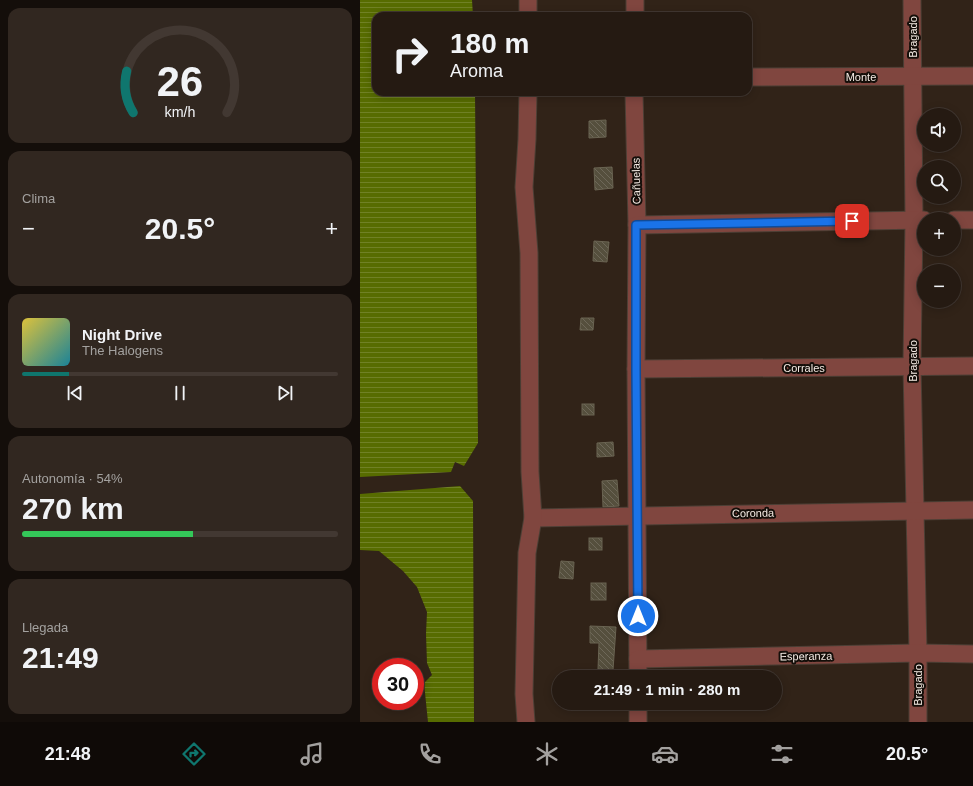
<!DOCTYPE html>
<html lang="es">
<meta charset="utf-8">
<style>
:root{--surface:#251a12;--page:#312720;--text:#f1f3f6;--muted:#a3a19f;--line:#423832;--accent:#0f766e}
body{margin:0;font-family:Arial,sans-serif;background:var(--page);color:var(--text);height:100vh;display:flex;flex-direction:column;font-size:15px;white-space:nowrap}
*{box-sizing:border-box;margin:0}
p{font-size:13px;color:var(--muted)}
.icon{flex:none;width:22px;height:22px;fill:none;stroke:currentColor;stroke-width:2;stroke-linecap:round;stroke-linejoin:round}
.map{position:relative;flex:1;overflow:hidden}
.drawer{display:flex;flex-direction:column;gap:8px;padding:8px;background:#140e0a;width:360px}
.drawer>*{flex:none}
.banner{position:absolute;left:12px;top:12px;width:380px;height:84px;border-radius:12px;box-shadow:0 2px 10px #0003,0 0 0 1px var(--line);background:#251a12;color:var(--text);overflow:hidden}
.tools{position:absolute;left:557px;top:108px;display:grid;gap:8px}
.tools a{display:grid;place-items:center;width:44px;height:44px;border-radius:50%;background:var(--surface);box-shadow:0 2px 10px #0003,0 0 0 1px var(--line);font-size:20px}
.speed{position:absolute;left:12px;top:658px;display:flex;gap:8px;font-size:20px;font-weight:700;text-align:center}
.speed>*{display:grid;place-content:center;width:52px;height:52px;border-radius:50%;background:var(--surface);box-shadow:0 2px 10px #0003,0 0 0 1px var(--line);line-height:1}
.speed .limit{border:6px solid #d22;background:#fff;color:#111}
.pin{position:absolute;display:grid;place-items:center;width:34px;height:34px;color:#fff;margin:-17px;border-radius:8px;box-shadow:0 2px 6px #0006}
.me{position:absolute;width:44px;margin:-22px;rotate:0deg;stroke-linejoin:round;filter:drop-shadow(0 0 3px #0008)}
.turn{display:flex;align-items:center;gap:14px;height:84px;padding:0 12px;font-size:18px}
.turn .icon{width:52px;height:52px;stroke-width:2.5}
.turn b{display:block;font-size:28px;line-height:34px}
.big{font-size:30px;font-weight:700;line-height:1.1}
.drawer .widget{flex:1;display:flex;flex-direction:column;justify-content:center;gap:6px;min-width:0;padding:0 14px;border-radius:12px;background:var(--page)}
.drawer .dial{align-items:center;gap:0}
.dial svg{height:104px;overflow:visible;fill:none;stroke:var(--line);stroke-width:7;stroke-linecap:round;text-anchor:middle}
.dial text{fill:var(--text);stroke:none}
.song{display:flex;align-items:center;gap:12px}
.cover{width:48px;height:48px;border-radius:6px;background:linear-gradient(135deg,hsl(50 70% 55%),hsl(190 70% 35%))}
.played{height:4px;border-radius:2px;background:linear-gradient(90deg,var(--accent) 15%,var(--line) 15%)}
.keys{display:flex;justify-content:space-around;direction:ltr}
.heat{display:flex;justify-content:space-between;align-items:center;font-size:22px;direction:ltr}
.charge{height:6px;border-radius:3px;background:linear-gradient(90deg,#34c759 54%,var(--line) 0)}
.trip{position:absolute;left:192px;top:670px;width:230px;height:40px;border-radius:20px;background:var(--surface);box-shadow:0 2px 10px #0003,0 0 0 1px var(--line);font-weight:700;line-height:40px;text-align:center}
.dock{display:flex;height:64px;justify-content:space-around;align-items:center;background:#0f0a07;color:var(--muted)}
.dock .icon{width:28px;height:28px}
.dock .on{color:var(--accent)}
.dock b{font-size:18px;color:var(--text)}
main{display:flex;flex:1;min-height:0}
.map>svg:first-child{display:block}
.water{fill:url(#water-rules)}
.building{fill:url(#building-back-hatch);stroke:#6a6452}
.lines{fill:none;stroke-linecap:round;stroke-linejoin:round}
.street-casing{stroke:#4c3f35;stroke-width:19}
.street{stroke:#80463f;stroke-width:17}
.route-casing{stroke:#114b97;stroke-width:10}
.route{stroke:#1a73e8;stroke-width:7}
.labels{text-anchor:middle;stroke-width:4;stroke-linejoin:round;paint-order:stroke}
.street-label{font-size:11px;fill:#f5ebe4;stroke:#140e09}
</style>
<main>
<section class="drawer">
<div class="widget dial"><svg viewBox="0 0 100 80">
<path d="M14 69A42 42 0 1 1 86 69"/>
<path d="M14 69A42 42 0 0 1 9 37" stroke="#0f766e"/>
<text x="50" y="56" font-size="32" font-weight="700">26</text>
<text x="50" y="72" font-size="11">km/h</text>
</svg></div>
<div class="widget"><p>Clima</p>
<div class="heat"><a>−</a><b class="big">20.5°</b><a>+</a></div>
</div>
<div class="widget">
<div class="song"><i class="cover"></i><div><b>Night Drive</b><p>The Halogens</p></div></div>
<div class="played"></div>
<div class="keys"><svg class="icon" aria-label="previous" viewBox="0 0 24 24"><path d="M18 5L8 12l10 7zM5 5v14"/></svg><svg class="icon" aria-label="pause" viewBox="0 0 24 24"><path d="M8 5v14M16 5v14"/></svg><svg class="icon" aria-label="next" viewBox="0 0 24 24"><path d="M6 5l10 7-10 7zM19 5v14"/></svg></div>
</div>
<div class="widget"><p>Autonomía · 54%</p><b class="big">270 km</b><div class="charge"></div></div>
<div class="widget"><p>Llegada</p><b class="big">21:49</b></div>
</section>
<div class="map">
<svg width="613" height="722" viewBox="0 0 613 722">
<defs>
<pattern id="water-rules" width="6" height="5" patternUnits="userSpaceOnUse"><rect width="6" height="5" fill="#576c00"/><path d="M0 2.5h6" fill="none" stroke="#708125"/></pattern>
<pattern id="building-back-hatch" width="6" height="6" patternUnits="userSpaceOnUse"><rect width="6" height="6" fill="#554f3d"/><path d="M-1 5l2 2M0 0l6 6M5-1l2 2" fill="none" stroke="#6e6859"/></pattern>
</defs>
<rect width="100%" height="100%" fill="#312318"/>
<g class="water">
<polygon points="0,0 112,0 113,16 16,16 16,92 115,92 118,443 104,466 95,462 91,472 0,477"/>
<polygon points="100,486 113,501 114,722 68,722 64,683 72,675 67,663 66,634 67,612 57,587 43,571 19,551 0,550 0,494"/>
</g>
<g class="building">
<polygon points="246,120 246,137 229,138 229,121"/>
<polygon points="252,167 253,188 235,190 234,168"/>
<polygon points="234,241 249,242 247,262 233,261"/>
<polygon points="221,318 234,318 233,330 220,330"/>
<rect x="222" y="404" width="12" height="11"/>
<polygon points="253,442 254,456 237,457 237,443"/>
<polygon points="257,480 259,506 243,507 242,481"/>
<rect x="229" y="538" width="13" height="12"/>
<polygon points="201,561 214,562 213,579 199,578"/>
<rect x="231" y="583" width="15" height="17"/>
<polygon points="230,626 256,627 253,670 238,669 239,643 230,643"/>
</g>
<g class="lines">
<g class="street-casing">
<g id="street">
<polyline points="552,0 554,220 552,367 558,653 558,722"/>
<polyline points="168,16 168,0"/>
<polyline points="275,16 275,0"/>
<polyline points="388,77 613,76"/>
<polyline points="274,92 277,225 276,369 278,677"/>
<polyline points="594,220 613,220"/>
<polyline points="277,225 564,220"/>
<polyline points="276,369 613,366"/>
<polyline points="173,518 613,510"/>
<polyline points="278,659 558,653 613,654"/>
<polyline points="278,703 278,722"/>
<polyline points="166,722 164,694 167,553 173,518 170,472 169,253 164,187 167,139 168,92"/>
</g>
</g>
<use href="#street" class="street"/>
</g>
<g class="lines">
<g class="route-casing">
<polyline id="route" points="278,616 276,369 276,225 492,221"/>
</g>
<use href="#route" class="route"/>
</g>
<g class="labels">
<g class="street-label">
<text transform="translate(553 37) rotate(-90)" y="4">Bragado</text>
<text x="501" y="81">Monte</text>
<text transform="translate(276 181) rotate(-91)" y="4">Cañuelas</text>
<text transform="translate(553 361) rotate(-90)" y="4">Bragado</text>
<text x="444" y="372">Corrales</text>
<text transform="translate(393 513) rotate(-1)" y="4">Coronda</text>
<text transform="translate(446 656) rotate(-1)" y="4">Esperanza</text>
<text transform="translate(558 685) rotate(-90)" y="4">Bragado</text>
</g>
</g>
</svg>
<div class="tools">
<a><svg class="icon" aria-label="sound" viewBox="0 0 24 24"><path d="M4 9h4l5-4v14l-5-4H4zM17 9q2 3 0 6"/></svg></a>
<a><svg class="icon" aria-label="search" viewBox="0 0 24 24"><circle cx="10" cy="10" r="6"/><path d="M15 15l6 6"/></svg></a>
<a>+</a>
<a>−</a>
</div>
<div class="speed"><div class="limit">30</div></div>
<div class="pin" style="left:492px;top:221px;background:#d93025"><svg class="icon" aria-label="arrive" viewBox="0 0 24 24"><path d="M6 21V4h12l-3 4 3 4H6"/></svg></div>
<svg class="me" style="left:278px;top:616px" viewBox="-20 -20 40 40"><circle r="17" fill="#1a73e8" stroke="#fff" stroke-width="3"/><path d="M0-11L8 9 0 5-8 9z" fill="#fff"/></svg>
<div class="trip">21:49 · 1 min · 280 m</div>
<div class="banner">
<div class="turn"><svg class="icon" aria-label="right" viewBox="0 0 24 24"><path d="M7 20v-9h11M14 6l5 5-5 5"/></svg><div><b>180 m</b>Aroma</div></div>
</div>
</div>
</main>
<nav class="dock">
<b>21:48</b>
<svg class="icon on" aria-label="directions" viewBox="0 0 24 24"><path d="M12 3l9 9-9 9-9-9zM9 14v-3h6M13 9l2 2-2 2"/></svg>
<svg class="icon" aria-label="music" viewBox="0 0 24 24"><path d="M9 18V5l10-2v13"/><circle cx="6" cy="18" r="3"/><circle cx="16" cy="16" r="3"/></svg>
<svg class="icon" aria-label="phone" viewBox="0 0 24 24"><path d="M5 4h4l2 5-3 2q2 4 5 5l2-3 5 2v4C11 20 4 13 5 4z"/></svg>
<svg class="icon" aria-label="climate" viewBox="0 0 24 24"><path d="M12 3v18M4 7l16 10M4 17L20 7"/></svg>
<svg class="icon" aria-label="car" viewBox="0 0 24 24"><path d="M5 17H2v-5l4-1 3-4h7l3 4 3 1v5h-3M9 17h6M6 11h13"/><circle cx="7" cy="17" r="2"/><circle cx="17" cy="17" r="2"/></svg>
<svg class="icon" aria-label="filters" viewBox="0 0 24 24"><path d="M4 7h16M4 17h16"/><circle cx="9" cy="7" r="2"/><circle cx="15" cy="17" r="2"/></svg>
<b>20.5°</b>
</nav>
